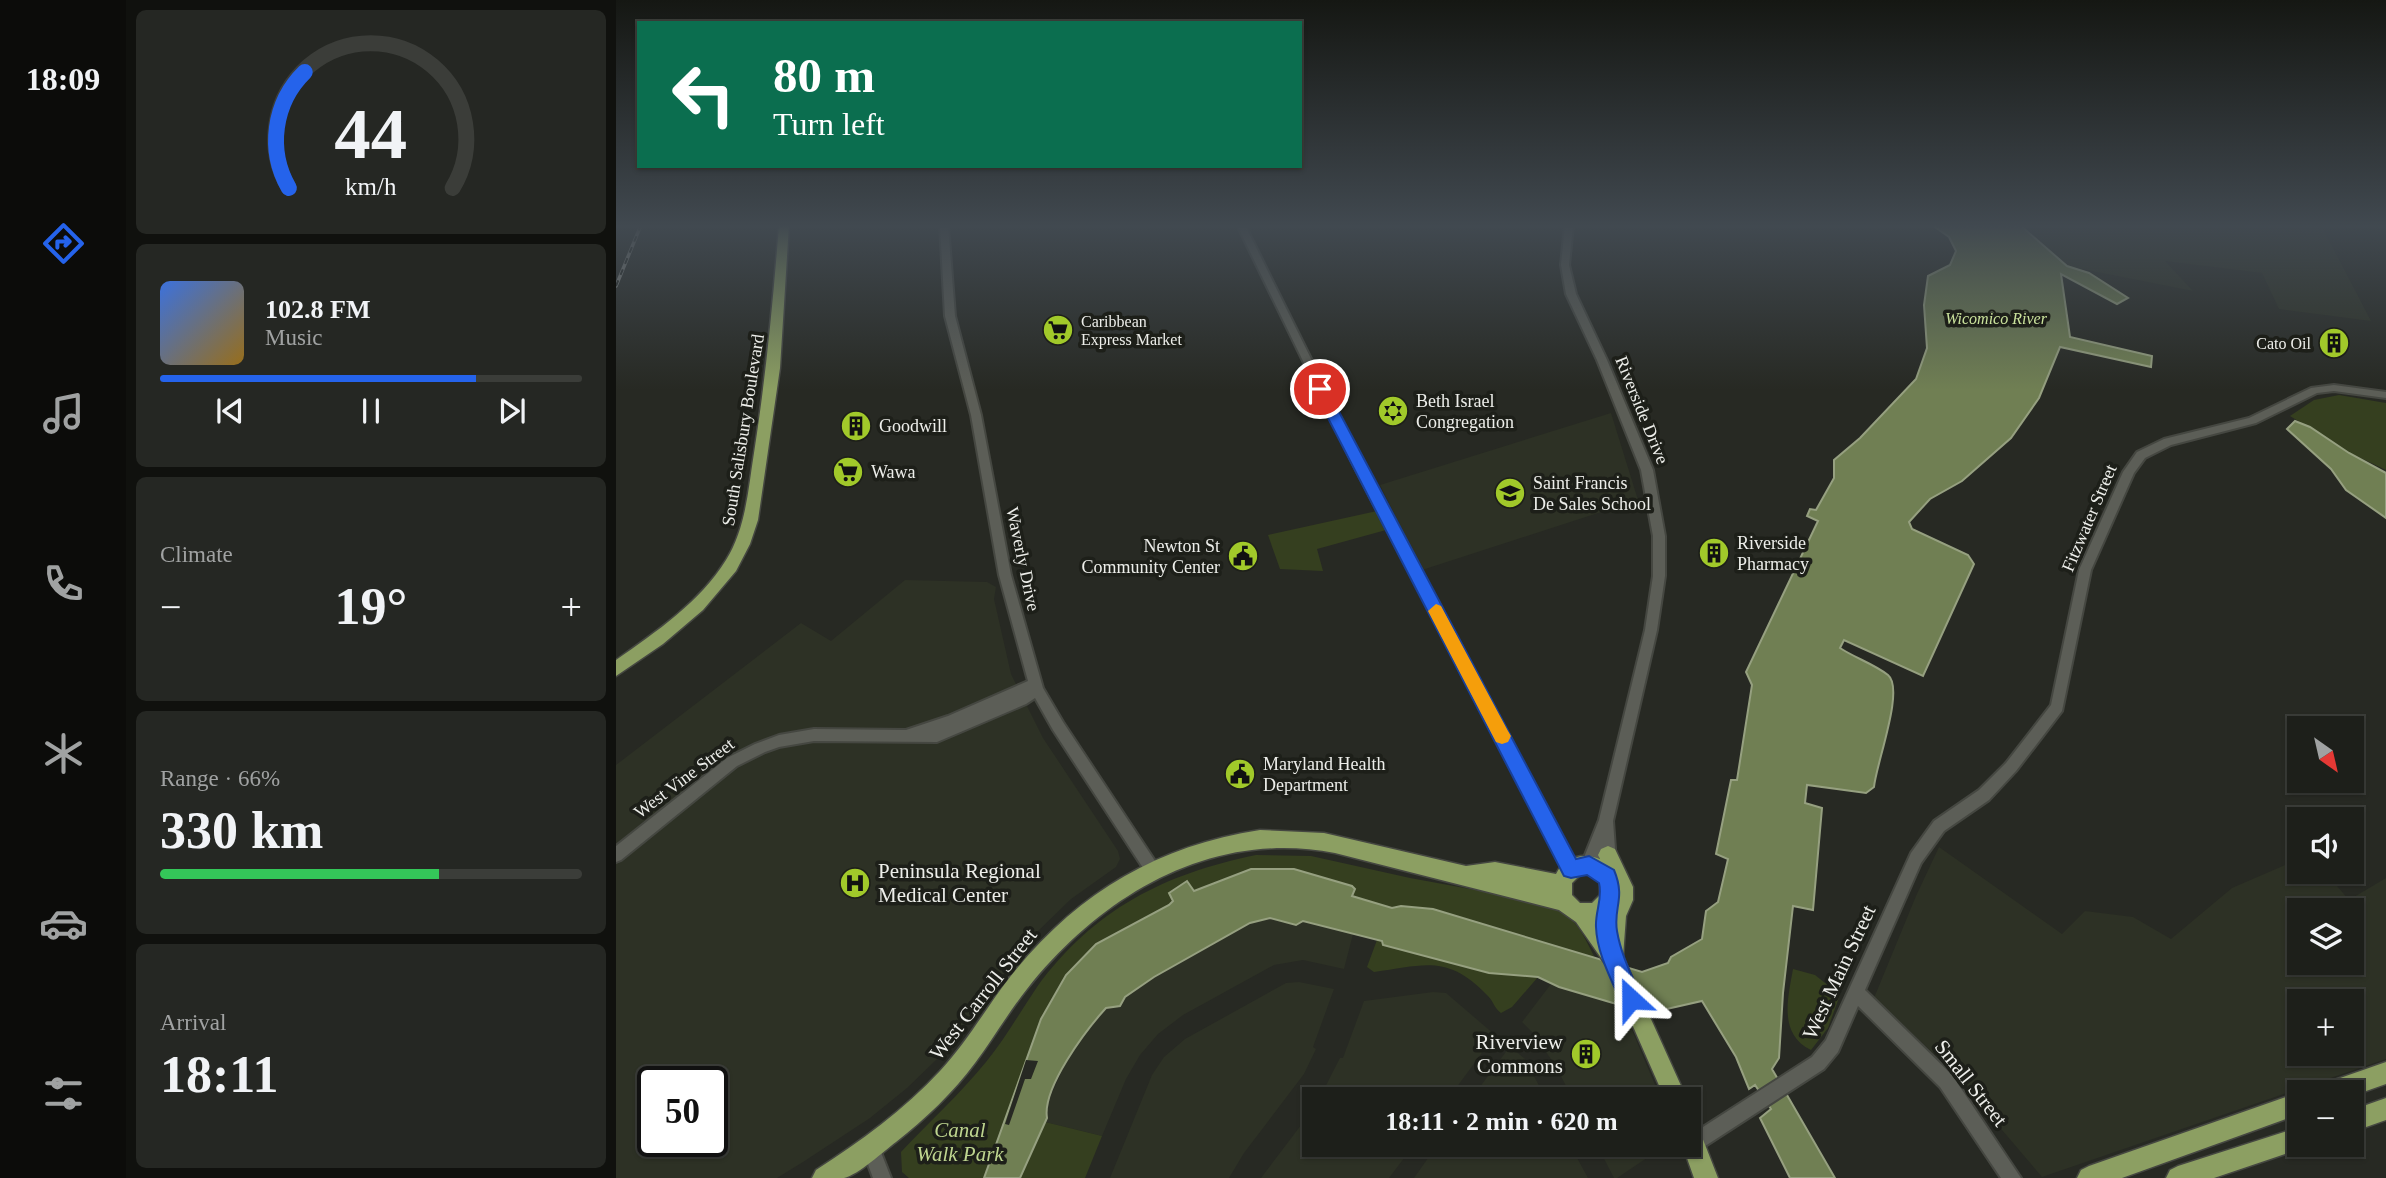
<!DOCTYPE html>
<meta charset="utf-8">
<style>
:root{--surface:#1d1f1a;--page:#252723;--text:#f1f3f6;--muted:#a0a2a2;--line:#3b3d39;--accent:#2563eb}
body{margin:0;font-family:Georgia,serif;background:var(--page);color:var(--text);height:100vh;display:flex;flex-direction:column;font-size:26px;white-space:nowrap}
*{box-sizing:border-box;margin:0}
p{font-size:23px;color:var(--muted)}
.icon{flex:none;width:38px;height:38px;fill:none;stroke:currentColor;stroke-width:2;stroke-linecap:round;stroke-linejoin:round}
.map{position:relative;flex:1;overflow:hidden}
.panel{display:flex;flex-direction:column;gap:10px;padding:10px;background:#10110e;width:490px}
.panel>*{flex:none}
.guide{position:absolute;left:21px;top:21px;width:665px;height:147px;border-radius:0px;box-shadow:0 2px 5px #0004,0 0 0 2px var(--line);background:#0b6e4f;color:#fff;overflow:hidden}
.needle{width:46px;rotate:146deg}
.fabs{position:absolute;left:1671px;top:716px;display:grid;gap:14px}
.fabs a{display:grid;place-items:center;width:77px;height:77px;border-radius:0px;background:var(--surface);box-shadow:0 2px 5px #0004,0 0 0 2px var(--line);font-size:35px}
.speed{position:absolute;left:21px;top:1066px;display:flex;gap:14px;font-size:35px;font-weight:700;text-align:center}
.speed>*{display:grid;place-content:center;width:91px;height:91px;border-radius:50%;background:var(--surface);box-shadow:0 2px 5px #0004,0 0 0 2px var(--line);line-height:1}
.speed .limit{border:4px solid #111;border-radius:10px;background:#fff;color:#111}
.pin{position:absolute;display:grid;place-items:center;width:60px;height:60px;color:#fff;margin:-30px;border:4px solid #fff;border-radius:50%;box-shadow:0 2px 7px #0007}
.me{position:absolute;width:77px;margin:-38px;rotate:336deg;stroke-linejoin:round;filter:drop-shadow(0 0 5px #0008)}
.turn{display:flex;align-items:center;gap:24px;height:147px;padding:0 21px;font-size:32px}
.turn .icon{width:91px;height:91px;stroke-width:2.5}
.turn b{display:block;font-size:49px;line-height:60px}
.big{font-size:52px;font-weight:700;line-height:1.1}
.panel .widget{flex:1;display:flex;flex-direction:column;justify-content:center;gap:10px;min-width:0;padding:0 24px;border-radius:10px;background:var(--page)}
.panel .dial{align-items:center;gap:0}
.dial svg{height:182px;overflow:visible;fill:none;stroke:var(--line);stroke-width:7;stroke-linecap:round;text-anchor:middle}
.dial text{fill:var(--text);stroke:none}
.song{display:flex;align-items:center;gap:21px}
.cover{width:84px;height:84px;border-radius:10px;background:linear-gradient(135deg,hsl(220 70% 55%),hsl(40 70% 35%))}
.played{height:7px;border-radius:4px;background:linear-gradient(90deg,var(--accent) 75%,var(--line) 75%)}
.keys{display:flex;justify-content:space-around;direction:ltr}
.heat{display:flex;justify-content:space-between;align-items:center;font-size:38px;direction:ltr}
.charge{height:10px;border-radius:5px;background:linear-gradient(90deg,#34c759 66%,var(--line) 0)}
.trip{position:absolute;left:686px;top:1087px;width:399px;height:70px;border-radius:0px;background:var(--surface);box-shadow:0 2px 5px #0004,0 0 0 2px var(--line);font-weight:700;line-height:70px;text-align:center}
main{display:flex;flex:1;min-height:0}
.tabs{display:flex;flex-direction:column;width:126px;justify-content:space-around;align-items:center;background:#0c0c0a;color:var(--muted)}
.tabs .icon{width:49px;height:49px}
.tabs .current{color:var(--accent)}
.tabs b{font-size:32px;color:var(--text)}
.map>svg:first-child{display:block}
.built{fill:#2d3125;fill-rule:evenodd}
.green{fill:#353f1f}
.water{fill:#707f53;stroke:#96a080;stroke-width:2}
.pier{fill:#272923}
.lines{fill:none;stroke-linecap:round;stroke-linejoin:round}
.minor-casing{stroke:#454741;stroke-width:4}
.major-casing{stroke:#454741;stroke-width:3}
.minor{fill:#5c5e57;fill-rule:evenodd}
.major{fill:#8c9f62;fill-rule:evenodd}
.rail-casing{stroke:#979893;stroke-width:3.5}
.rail{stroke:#1d1f19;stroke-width:2;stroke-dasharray:6;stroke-linecap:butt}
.route{fill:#2563eb;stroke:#184099;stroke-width:2}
.slow{fill:#f59e0b}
.labels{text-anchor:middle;stroke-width:7;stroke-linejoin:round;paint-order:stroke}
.far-water-label{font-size:16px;font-style:italic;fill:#cae29c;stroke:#1d1f19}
.far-poi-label{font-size:16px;fill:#edeeea;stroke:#1d1f19;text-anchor:start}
.poi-label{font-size:18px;fill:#edeeea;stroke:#1d1f19;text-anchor:start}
.street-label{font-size:18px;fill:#edeeea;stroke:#1d1f19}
.near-poi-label{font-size:21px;fill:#edeeea;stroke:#1d1f19;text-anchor:start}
.near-street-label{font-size:21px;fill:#edeeea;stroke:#1d1f19}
.near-park-label{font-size:21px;font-style:italic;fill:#bed58f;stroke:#1d1f19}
</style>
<main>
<nav class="tabs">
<b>18:09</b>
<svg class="icon current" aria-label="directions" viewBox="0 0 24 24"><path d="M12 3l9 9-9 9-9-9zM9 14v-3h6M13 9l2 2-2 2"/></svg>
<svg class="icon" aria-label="music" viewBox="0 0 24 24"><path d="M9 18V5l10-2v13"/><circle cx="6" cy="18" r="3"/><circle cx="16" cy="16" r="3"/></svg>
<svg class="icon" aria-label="phone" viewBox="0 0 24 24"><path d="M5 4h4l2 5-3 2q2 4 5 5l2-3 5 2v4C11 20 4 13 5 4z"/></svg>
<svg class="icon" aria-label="climate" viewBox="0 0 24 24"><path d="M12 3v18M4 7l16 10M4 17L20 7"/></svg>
<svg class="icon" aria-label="car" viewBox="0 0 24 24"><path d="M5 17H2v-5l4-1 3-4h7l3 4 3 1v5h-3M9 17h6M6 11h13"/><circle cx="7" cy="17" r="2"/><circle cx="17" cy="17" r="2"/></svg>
<svg class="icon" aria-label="filters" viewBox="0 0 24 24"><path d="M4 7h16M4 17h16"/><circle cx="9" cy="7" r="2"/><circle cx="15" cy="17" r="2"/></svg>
</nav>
<section class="panel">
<div class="widget dial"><svg viewBox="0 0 100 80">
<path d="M14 69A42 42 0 1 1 86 69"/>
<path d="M14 69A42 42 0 0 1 21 18" stroke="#2563eb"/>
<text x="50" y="56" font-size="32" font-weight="700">44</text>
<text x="50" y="72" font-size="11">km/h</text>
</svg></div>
<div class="widget">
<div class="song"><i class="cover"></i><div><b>102.8 FM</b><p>Music</p></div></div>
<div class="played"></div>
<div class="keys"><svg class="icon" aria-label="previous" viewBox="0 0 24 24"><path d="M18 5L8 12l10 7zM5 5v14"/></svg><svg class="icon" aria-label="pause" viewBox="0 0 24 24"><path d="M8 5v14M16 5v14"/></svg><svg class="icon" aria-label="next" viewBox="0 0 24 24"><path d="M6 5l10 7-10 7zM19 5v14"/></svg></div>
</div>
<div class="widget"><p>Climate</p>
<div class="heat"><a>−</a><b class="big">19°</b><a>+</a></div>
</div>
<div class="widget"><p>Range · 66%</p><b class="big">330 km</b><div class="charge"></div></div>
<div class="widget"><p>Arrival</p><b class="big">18:11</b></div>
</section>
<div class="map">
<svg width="1770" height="1178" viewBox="0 0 1770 1178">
<rect width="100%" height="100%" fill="#272923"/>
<g class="built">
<polygon points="1404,225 1705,225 1755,321 1663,309 1646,273 1549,261 1577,291 1451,266"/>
<polygon points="995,413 1022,500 806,570 764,485"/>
<path d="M289,580L371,582L380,587L378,599L395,674L427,738L502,851L504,859L500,867L455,899L421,932L321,1059L291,1088L254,1118L187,1162L161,1178H0V765L185,623L215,641ZM37,1082H96V1141H37Z"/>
<path d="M1323,847L1446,934L1469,911L1517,917L1555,939L1616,888L1683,859L1684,872H1709L1733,900L1770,878V1059L1426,1177L1334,1069L1258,998L1300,896ZM1684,910H1736V962H1684ZM1684,1001H1736V1054H1684Z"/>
<polygon points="645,918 664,919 680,925 687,921 737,934 728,969 687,960 658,965 567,1015 542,1034 524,1055 510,1079 486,1136 429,1122 429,1109 449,1064 471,1029 490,1008 504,1005 509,997 538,977"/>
<polygon points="683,982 718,989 697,1047 700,1049 688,1074 628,1153 613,1178 494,1178 536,1075 548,1057 569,1039 670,983"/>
<polygon points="935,984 1005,1004 1045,1099 957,1099 939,1065 917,1033 906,1022"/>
<polygon points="817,992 830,993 879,1035 832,1099 703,1099 724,1058 727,1058 748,1001"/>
<polygon points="892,1049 897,1049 909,1059 930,1099 855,1099"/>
<polygon points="698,1108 698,1144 798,1145 773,1178 645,1178"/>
<polygon points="822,1144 954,1145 972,1178 798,1178"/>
<polygon points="981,1145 1050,1145 1001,1178 998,1178"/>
</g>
<g class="green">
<polygon points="1723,395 1770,403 1770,470 1734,453 1674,416 1698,400"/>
<polygon points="761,511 770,530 701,549 707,571 664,569 652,535"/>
<path d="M640,855L695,856L794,878L925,902C958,913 964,928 979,958L795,907L777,908L736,896L739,889L678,869H635L578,891L571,881L553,905L480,944L450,975L425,1019L368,1178H293L286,1172L285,1152C313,1122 344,1094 370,1062C389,1039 404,1012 421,987C478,909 548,874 640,855Z"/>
<path d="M761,940L766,941L768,945L873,973L922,977L896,1007L885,1013C878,1008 878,1002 872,996C832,954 809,965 758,972L751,967Z"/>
<path d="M1177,969L1199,975L1224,995L1212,1028L1195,1050C1162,1034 1172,998 1177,969Z"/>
<polygon points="429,1122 486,1136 469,1178 401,1178 404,1177"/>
</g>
<g class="water">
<path d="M1316,225H1404L1451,266L1473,273L1512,298L1501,304L1445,274L1454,337L1536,356L1535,367L1444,347L1423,398L1395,438L1346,481L1314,499L1293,522L1296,529L1352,555L1358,564L1307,676L1228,640L1224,648C1239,658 1258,664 1272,675C1289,689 1260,764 1258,787L1250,793L1191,785L1189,803L1206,808L1197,910L1177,906L1167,993L1163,1058L1156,1069L1219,1178H1174L1144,1118L1155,1109L1139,1085L1133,1089L1120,1057L1086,1001L1042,1011L997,1003L943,987L922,977L873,973L767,945L766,941L687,921L680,925L654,918L634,923L538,977L509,997L504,1006L490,1008C470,1030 426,1088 431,1118L404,1178H368L425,1019L450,975L480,944L553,905L557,901L553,893L571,881L578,891L635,869H678L736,886L739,889L736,896L776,908L785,906L817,909L1026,972L1052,963L1055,957L1086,939L1090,911L1102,902L1112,859L1100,854L1115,780H1121L1136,685L1130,672L1202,521L1191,516L1194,509L1200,510L1218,478V460L1244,438L1300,379L1311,348L1308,305L1312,276L1334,265L1340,251L1333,237Z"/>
<polygon points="1679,421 1694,427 1733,453 1770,473 1770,518 1730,490 1715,469 1671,429"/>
</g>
<polygon class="pier" points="410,1060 422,1061 415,1079 409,1079 393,1125 389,1124"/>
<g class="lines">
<g class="minor-casing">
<g id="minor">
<polygon points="324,225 332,225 339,316 365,415 395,575 427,688 447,722 541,864 544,869 541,874 536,876 531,874 437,730 419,698 410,704 321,742 198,741 163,747 149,752 121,766 5,860 0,862 0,846 111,758 139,744 163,735 198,729 290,730 332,716 412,681 383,575 355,415 329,316"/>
<polygon points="621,225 629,225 745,460 960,864 963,869 960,874 955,876 950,874 735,460"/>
<polygon points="949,225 957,225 953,265 960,294 991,360 1037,470 1049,536 1049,576 1041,630 997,821 1000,863 997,868 992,870 987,868 984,855 978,870 973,872 968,870 965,865 983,820 1029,630 1037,576 1037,536 1025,470 981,360 950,294 945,265"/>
<polygon points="1718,385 1770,392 1770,398 1718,391 1701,393 1640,423 1555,445 1529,458 1518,473 1475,570 1446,711 1400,771 1373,800 1328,831 1305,863 1249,990 1336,1075 1405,1178 1385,1178 1324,1087 1242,1006 1222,1052 1208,1069 1083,1150 1077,1153 1071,1150 1068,1144 1073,1144 1073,1136 1196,1057 1210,1040 1295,853 1318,821 1363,790 1390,763 1435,705 1463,570 1507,472 1521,452 1548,439 1633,418 1695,388"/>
<polygon points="255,1139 261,1142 275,1178 257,1178 246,1148 249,1142"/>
</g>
</g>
<g class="major-casing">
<g id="major">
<path d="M163,225H173L164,368L142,520L134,544L120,571L87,610L47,644L0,676V660C40,632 84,602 110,560C130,528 132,490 138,453C150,376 157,302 163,225Z"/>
<path d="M644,830L708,833L850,866L879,862L940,874C948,857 967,852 984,859L982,855L985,849L992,846L999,849L1017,887V900L1010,916L1007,957L1071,1099H1049L990,965L960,922L943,910L719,853C595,829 486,895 411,989C392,1013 377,1039 359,1063C337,1093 309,1119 280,1142C268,1151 242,1175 228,1178C219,1178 206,1178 196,1178L200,1170C245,1141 288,1110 324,1071C351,1042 370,1008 394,977C460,894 540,846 644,830ZM965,874H975L984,883V895L976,903H964L956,895V883ZM990,917L989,929L983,920Z"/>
<polygon points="1770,1062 1770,1084 1736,1096 1736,1092 1704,1092 1707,1084"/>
<polygon points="1684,1092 1684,1114 1506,1178 1461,1178 1465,1170 1473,1166"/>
<polygon points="1770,1098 1770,1120 1736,1132 1736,1110"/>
<polygon points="1073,1121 1081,1124 1102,1178 1078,1178 1066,1144 1073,1144"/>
<polygon points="1684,1127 1684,1144 1693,1144 1684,1149 1598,1178 1550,1178 1554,1170 1562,1166"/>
</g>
</g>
<use href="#minor" class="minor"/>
<use href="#major" class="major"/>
<g class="rail-casing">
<polyline id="rail" points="0,286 25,225"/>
</g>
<use href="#rail" class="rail"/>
</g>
<linearGradient id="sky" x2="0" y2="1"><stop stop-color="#151713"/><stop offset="0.58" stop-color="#414950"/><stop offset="1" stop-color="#414950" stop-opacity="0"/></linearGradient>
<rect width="1770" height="390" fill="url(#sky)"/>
<path class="route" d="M704,385L711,389L960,859L973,856L998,870C1010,899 997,907 1001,931C1005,955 1016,976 1026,999L1023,1007L1015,1010L1007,1007C997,982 981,955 980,927C979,912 987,898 983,883L971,875L955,878L948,876L697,389Z"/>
<polygon class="slow" points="820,604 825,606 892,731 895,736 892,742 886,744 880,742 812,611"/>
<defs>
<g id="supermarket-disc" transform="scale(1.575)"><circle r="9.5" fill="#a1c92a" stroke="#1d1f19"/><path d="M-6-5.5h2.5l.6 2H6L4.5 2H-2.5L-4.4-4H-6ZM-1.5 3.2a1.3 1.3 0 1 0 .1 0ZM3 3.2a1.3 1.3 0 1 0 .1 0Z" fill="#111"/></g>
<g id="building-disc" transform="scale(1.575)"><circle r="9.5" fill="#a1c92a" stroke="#1d1f19"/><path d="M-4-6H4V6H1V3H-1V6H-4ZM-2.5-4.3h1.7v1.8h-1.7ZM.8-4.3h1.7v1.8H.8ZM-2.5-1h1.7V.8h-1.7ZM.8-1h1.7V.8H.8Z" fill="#111"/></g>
<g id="synagogue-disc" transform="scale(1.575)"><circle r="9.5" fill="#a1c92a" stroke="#1d1f19"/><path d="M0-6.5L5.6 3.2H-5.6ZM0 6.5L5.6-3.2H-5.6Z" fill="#111"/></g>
<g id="school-disc" transform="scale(1.575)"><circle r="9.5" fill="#a1c92a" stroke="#1d1f19"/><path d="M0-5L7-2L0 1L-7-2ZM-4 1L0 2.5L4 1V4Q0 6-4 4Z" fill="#111"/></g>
<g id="civic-disc" transform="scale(1.575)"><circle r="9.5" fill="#a1c92a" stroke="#1d1f19"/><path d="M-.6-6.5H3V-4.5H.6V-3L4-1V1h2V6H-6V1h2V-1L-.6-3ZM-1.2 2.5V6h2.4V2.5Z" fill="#111"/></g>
<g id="hospital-disc" transform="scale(1.575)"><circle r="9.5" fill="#a1c92a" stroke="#1d1f19"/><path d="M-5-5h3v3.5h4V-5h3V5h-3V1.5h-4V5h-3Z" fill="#111"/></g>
</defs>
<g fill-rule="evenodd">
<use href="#supermarket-disc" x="442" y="330"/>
<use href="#building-disc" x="1718" y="343"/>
<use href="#synagogue-disc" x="777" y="411"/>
<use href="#building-disc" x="240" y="426"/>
<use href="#supermarket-disc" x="232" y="472"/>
<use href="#school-disc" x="894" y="493"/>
<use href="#building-disc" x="1098" y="553"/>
<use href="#civic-disc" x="627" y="556"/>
<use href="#civic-disc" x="624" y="774"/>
<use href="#hospital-disc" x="239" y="883"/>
<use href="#building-disc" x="970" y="1054"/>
</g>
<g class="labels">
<g class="far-water-label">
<text x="1380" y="324">Wicomico River</text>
</g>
<g class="far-poi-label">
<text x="465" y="327">Caribbean<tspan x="465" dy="18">Express Market</tspan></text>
<text x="1695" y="349" text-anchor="end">Cato Oil</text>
</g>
<g class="poi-label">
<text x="800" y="407">Beth Israel<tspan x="800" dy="21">Congregation</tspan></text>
<text x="263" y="432">Goodwill</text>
<text x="255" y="478">Wawa</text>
<text x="917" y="489">Saint Francis<tspan x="917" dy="21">De Sales School</tspan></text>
<text x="1121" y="549">Riverside<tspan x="1121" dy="21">Pharmacy</tspan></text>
<text x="604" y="552" text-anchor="end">Newton St<tspan x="604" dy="21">Community Center</tspan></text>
<text x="647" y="770">Maryland Health<tspan x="647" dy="21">Department</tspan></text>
</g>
<g class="street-label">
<text transform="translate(1026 410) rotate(68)" y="6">Riverside Drive</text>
<text transform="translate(127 430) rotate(-81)" y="6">South Salisbury Boulevard</text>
<text transform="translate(1473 518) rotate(-67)" y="6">Fitzwater Street</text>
<text transform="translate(407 559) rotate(78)" y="6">Waverly Drive</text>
<text transform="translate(68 778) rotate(-37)" y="6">West Vine Street</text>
</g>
<g class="near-poi-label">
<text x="262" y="878">Peninsula Regional<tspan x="262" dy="24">Medical Center</tspan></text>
<text x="947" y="1049" text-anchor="end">Riverview<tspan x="947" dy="24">Commons</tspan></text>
</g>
<g class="near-street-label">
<text transform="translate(1223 972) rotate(-65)" y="7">West Main Street</text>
<text transform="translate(367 994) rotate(-52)" y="7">West Carroll Street</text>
<text transform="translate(1355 1083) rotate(52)" y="7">Small Street</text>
</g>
<g class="near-park-label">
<text x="344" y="1137">Canal<tspan x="344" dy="24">Walk Park</tspan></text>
</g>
</g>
</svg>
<div class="fabs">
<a><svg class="needle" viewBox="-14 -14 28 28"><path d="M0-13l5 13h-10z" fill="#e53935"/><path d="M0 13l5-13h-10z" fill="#a0a2a2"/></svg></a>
<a><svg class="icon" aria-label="sound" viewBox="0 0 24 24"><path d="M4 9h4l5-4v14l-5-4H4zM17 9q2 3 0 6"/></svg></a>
<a><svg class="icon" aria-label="layers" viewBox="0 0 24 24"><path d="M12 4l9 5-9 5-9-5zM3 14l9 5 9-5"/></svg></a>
<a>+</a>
<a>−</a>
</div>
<div class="speed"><div class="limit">50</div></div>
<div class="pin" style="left:704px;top:389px;background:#d93025"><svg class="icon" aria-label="arrive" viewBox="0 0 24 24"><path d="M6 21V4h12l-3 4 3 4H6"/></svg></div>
<svg class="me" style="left:1015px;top:999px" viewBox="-20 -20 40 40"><path d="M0-17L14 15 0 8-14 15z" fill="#2563eb" stroke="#fff" stroke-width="4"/></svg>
<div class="trip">18:11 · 2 min · 620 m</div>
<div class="guide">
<div class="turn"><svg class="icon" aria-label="left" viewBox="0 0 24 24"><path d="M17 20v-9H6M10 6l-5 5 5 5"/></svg><div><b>80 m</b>Turn left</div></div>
</div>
</div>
</main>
